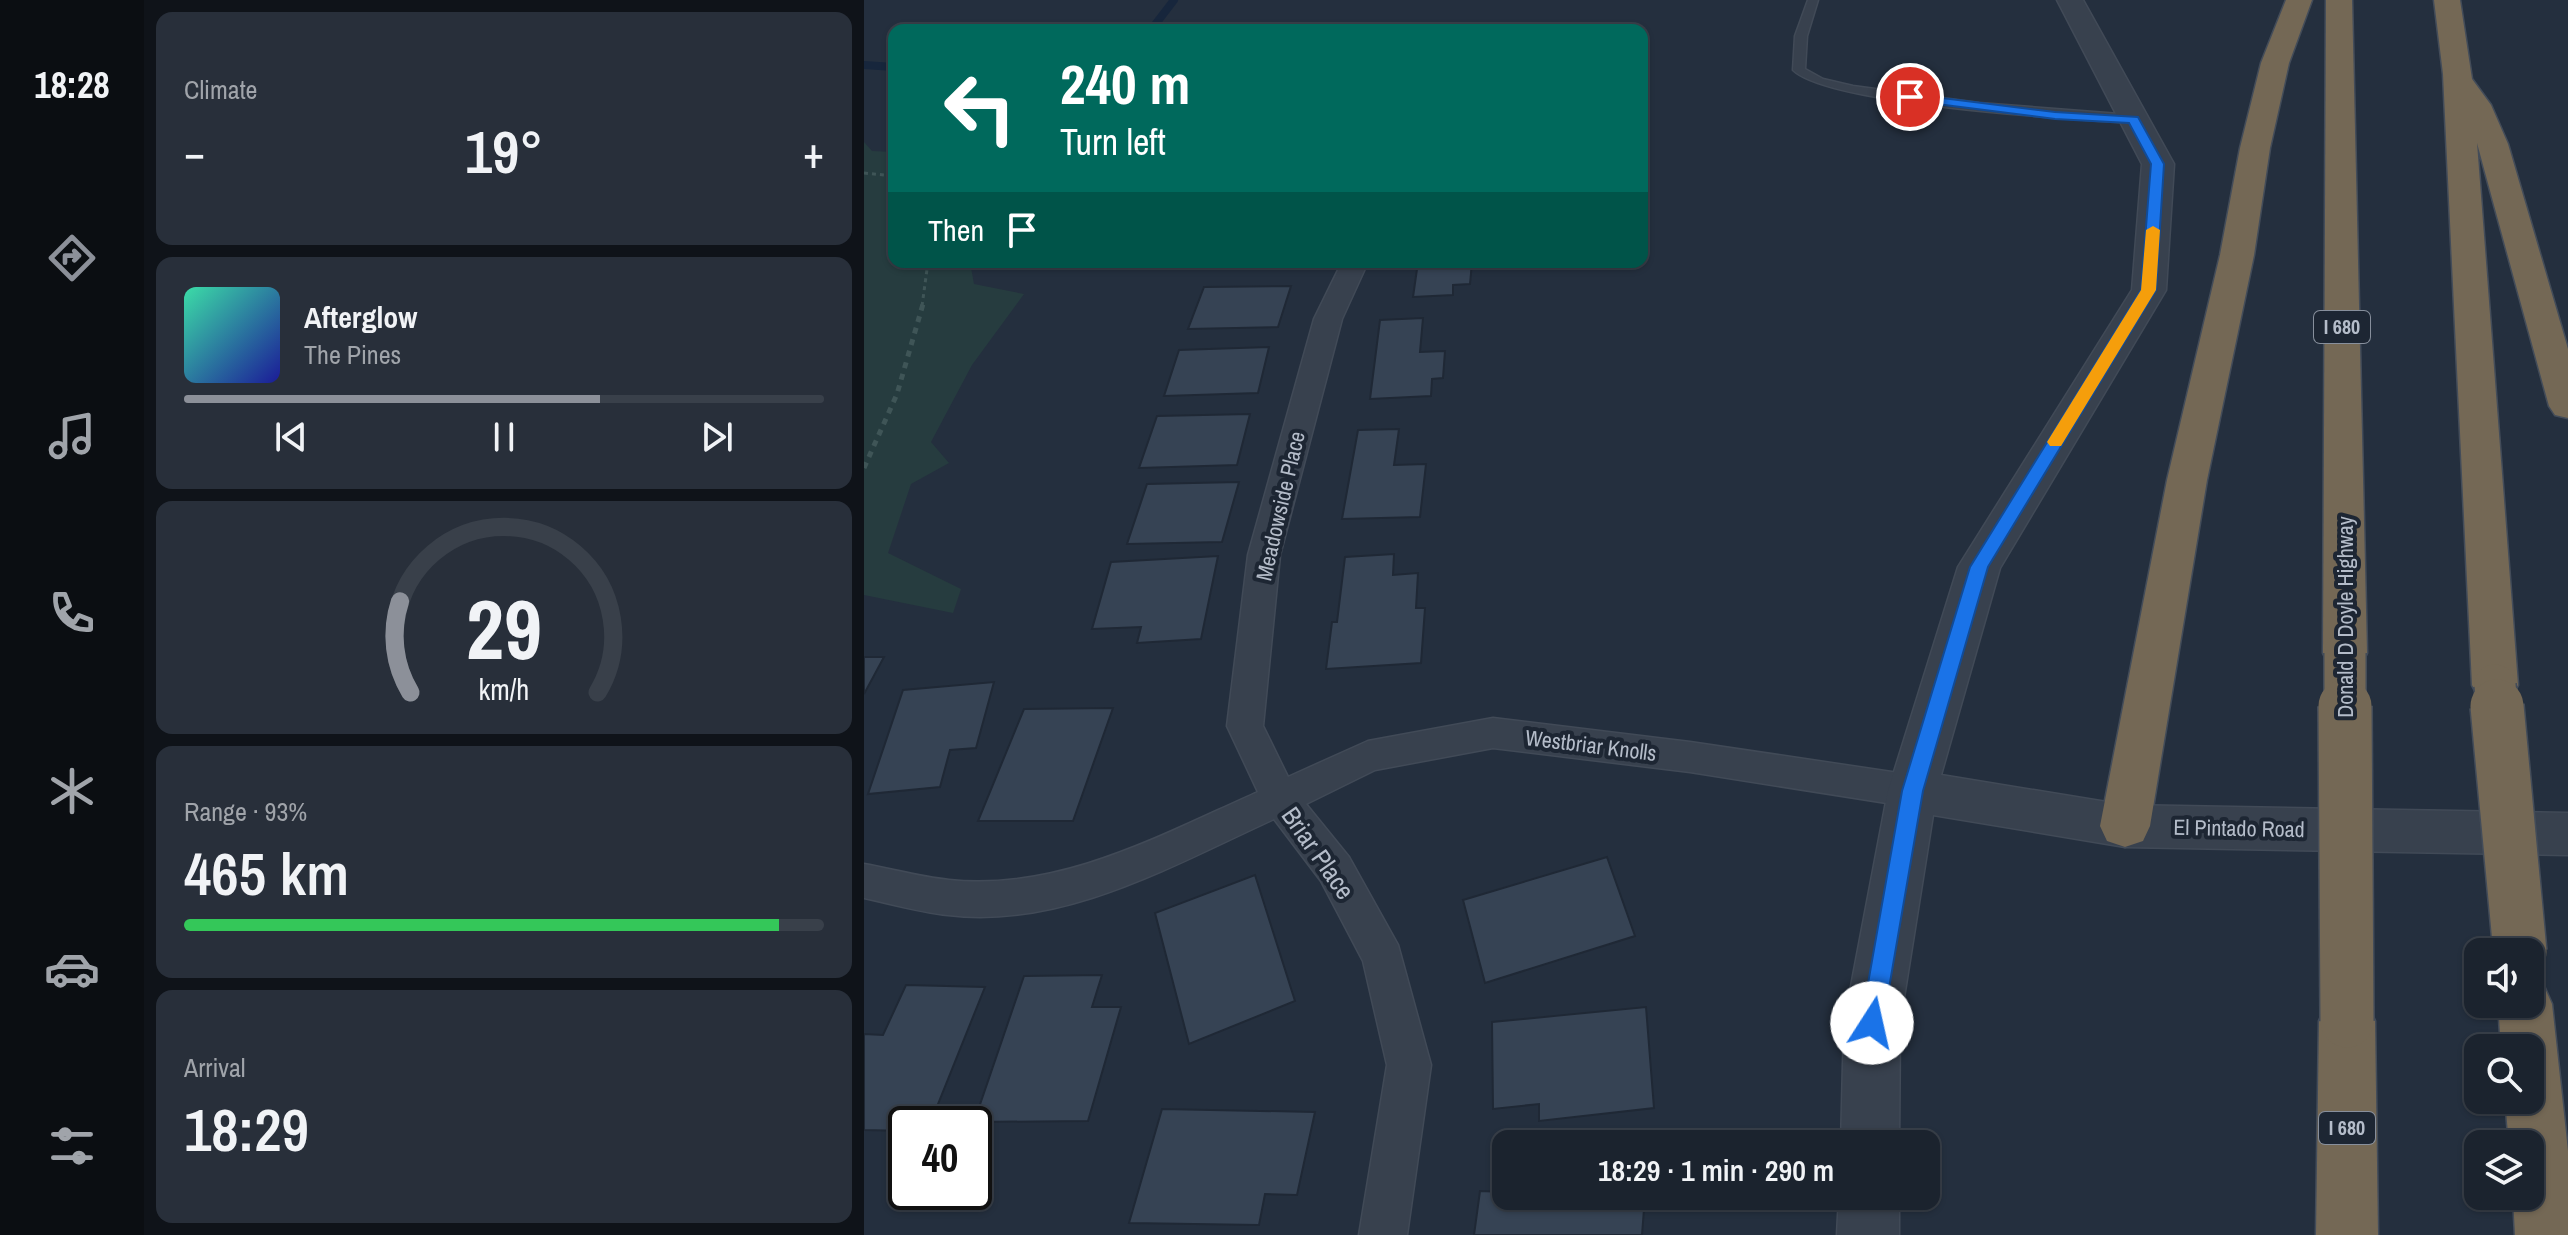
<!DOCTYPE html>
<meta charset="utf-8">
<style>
:root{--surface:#1b232e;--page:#282f3a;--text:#f1f3f6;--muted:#a0a4aa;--line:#39404a;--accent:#8c9099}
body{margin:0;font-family:"Archivo Narrow",sans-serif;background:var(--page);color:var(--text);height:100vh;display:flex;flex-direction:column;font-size:30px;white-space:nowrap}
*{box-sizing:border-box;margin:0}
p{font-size:26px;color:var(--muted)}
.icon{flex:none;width:44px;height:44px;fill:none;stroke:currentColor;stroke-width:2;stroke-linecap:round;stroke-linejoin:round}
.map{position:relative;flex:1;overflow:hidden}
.details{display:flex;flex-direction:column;gap:12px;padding:12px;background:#0f1319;width:720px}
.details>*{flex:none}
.guide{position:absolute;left:24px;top:24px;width:760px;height:244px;border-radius:16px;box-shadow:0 2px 6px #0004,0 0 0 2px var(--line);background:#00695c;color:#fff;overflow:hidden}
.controls{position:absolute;left:1600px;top:938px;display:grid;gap:16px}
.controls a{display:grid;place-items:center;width:80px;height:80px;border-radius:16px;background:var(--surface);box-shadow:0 2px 6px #0004,0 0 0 2px var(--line);font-size:40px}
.speed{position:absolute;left:24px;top:1106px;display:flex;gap:16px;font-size:40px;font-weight:700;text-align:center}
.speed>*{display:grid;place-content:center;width:104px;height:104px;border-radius:50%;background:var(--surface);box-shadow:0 2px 6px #0004,0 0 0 2px var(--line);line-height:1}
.speed .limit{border:4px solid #111;border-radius:12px;background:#fff;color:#111}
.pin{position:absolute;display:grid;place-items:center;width:68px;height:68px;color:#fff;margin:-34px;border:4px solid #fff;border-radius:50%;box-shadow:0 2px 8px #0007}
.me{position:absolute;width:88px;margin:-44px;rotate:10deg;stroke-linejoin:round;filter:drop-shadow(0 0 6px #0008)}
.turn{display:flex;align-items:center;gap:28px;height:168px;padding:0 40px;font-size:36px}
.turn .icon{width:104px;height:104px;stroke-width:2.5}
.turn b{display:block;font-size:56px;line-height:68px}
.then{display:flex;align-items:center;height:76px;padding:0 40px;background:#0003;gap:16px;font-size:30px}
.big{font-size:60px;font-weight:600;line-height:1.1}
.details .tile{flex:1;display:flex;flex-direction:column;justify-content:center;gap:12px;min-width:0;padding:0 28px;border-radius:16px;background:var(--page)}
.details .dial{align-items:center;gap:0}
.dial svg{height:208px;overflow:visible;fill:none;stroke:var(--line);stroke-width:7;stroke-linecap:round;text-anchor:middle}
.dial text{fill:var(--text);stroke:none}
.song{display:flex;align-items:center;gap:24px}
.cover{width:96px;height:96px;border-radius:12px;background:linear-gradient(135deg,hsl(160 70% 55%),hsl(240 70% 35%))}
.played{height:8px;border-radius:4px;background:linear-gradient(90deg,var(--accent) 65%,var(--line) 65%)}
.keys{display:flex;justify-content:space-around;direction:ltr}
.heat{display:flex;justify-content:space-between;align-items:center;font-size:44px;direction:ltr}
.charge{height:12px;border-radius:6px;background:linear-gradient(90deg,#34c759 93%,var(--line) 0)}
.trip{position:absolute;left:628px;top:1130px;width:448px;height:80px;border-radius:16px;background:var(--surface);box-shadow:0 2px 6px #0004,0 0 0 2px var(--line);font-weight:600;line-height:80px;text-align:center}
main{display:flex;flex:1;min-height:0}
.dock{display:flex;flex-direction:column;width:144px;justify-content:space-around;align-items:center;background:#0b0e12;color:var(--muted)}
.dock .icon{width:56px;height:56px}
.dock .on{color:var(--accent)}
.dock b{font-size:36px;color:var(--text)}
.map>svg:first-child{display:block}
.green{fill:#263c3f}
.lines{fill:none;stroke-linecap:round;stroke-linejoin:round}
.stream{stroke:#17263c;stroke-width:8}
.building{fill:#364354;stroke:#1f2835;stroke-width:2}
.service-casing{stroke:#414a57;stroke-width:3}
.minor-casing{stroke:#414a57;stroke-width:3}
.tertiary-casing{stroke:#414a57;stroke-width:3}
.motorway-casing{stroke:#434c59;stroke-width:3}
.path-far1{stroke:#3f5557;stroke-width:3;stroke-dasharray:4 4;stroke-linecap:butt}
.path{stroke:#3f5557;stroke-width:5;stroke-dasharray:6 6;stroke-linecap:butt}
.service{fill:#38414e;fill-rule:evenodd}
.minor{fill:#38414e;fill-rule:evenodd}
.tertiary{fill:#38414e;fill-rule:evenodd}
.motorway{fill:#746855;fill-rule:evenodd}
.motorway-bridge-far1-casing{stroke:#434c59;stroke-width:44;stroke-linecap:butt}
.motorway-bridge-casing{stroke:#434c59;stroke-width:56;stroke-linecap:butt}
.motorway-bridge-far1{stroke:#746855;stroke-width:41}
.motorway-bridge{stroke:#746855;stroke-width:53}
.route{fill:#1a73e8;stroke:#114b97;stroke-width:2}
.slow{fill:#f59e0b}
.labels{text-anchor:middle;stroke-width:8;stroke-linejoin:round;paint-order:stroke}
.shield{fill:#1d2633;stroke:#878f9c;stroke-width:2}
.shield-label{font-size:20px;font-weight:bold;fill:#b4bcc9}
.street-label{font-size:22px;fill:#b4bcc9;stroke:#1d2633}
.near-street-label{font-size:26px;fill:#b4bcc9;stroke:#1d2633}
</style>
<main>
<nav class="dock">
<b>18:28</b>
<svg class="icon on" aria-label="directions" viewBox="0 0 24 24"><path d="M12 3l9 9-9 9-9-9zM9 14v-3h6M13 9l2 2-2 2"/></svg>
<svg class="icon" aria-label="music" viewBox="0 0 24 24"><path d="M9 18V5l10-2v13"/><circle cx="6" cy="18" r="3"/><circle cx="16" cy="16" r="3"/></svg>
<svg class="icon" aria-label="phone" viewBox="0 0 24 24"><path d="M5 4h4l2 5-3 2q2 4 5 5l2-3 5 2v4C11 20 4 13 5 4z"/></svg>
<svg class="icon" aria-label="climate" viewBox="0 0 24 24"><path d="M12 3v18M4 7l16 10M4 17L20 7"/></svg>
<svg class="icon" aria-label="car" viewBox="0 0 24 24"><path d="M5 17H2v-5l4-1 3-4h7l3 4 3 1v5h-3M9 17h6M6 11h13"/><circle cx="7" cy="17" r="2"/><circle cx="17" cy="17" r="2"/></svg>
<svg class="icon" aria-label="filters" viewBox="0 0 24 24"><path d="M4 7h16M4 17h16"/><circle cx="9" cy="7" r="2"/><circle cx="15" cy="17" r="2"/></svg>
</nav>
<section class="details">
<div class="tile"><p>Climate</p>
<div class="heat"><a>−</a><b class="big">19°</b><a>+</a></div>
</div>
<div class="tile">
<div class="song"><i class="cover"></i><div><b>Afterglow</b><p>The Pines</p></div></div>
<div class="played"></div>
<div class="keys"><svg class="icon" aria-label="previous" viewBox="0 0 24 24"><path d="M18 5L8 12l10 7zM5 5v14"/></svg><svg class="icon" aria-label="pause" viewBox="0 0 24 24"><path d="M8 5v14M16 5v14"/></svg><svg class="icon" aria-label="next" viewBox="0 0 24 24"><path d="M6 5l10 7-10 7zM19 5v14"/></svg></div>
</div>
<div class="tile dial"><svg viewBox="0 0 100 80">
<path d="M14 69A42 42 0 1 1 86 69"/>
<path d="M14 69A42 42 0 0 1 10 34" stroke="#8c9099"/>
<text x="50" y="56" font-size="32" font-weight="700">29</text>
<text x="50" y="72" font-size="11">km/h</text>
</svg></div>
<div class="tile"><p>Range · 93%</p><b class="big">465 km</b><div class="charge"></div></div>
<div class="tile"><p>Arrival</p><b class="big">18:29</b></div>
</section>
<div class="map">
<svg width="1704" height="1235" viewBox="0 0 1704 1235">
<rect width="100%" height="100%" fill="#242f3e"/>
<polygon class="green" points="0,142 8,151 30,152 30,262 106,262 110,284 160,294 108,365 67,442 85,463 47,484 24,553 97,589 89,613 0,595"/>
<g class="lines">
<g class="stream">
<polyline points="287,30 310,0"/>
<polyline points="0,65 30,67"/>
</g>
</g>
<g class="building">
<polygon points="356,262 442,262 440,267 353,269"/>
<polygon points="554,262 608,262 606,284 589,285 589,295 549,297"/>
<polygon points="427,286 414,327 324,329 340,287"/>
<polygon points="559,318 556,352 581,351 579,378 568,379 567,396 506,399 516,320"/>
<polygon points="405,347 394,393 300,396 315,350"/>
<polygon points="386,414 373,465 275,468 293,416"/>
<polygon points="535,429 530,465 562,464 556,517 478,519 494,430"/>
<polygon points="375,482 358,542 263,544 283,484"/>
<polygon points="530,554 529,575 554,573 552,608 561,608 557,663 462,669 468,622 473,622 481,557"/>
<polygon points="354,556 337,639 273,643 277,627 228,629 247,562"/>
<polygon points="0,657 20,657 0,694"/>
<polygon points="130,682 112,748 86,750 76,787 4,794 39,690"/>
<polygon points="249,708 209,821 114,821 160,709"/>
<polygon points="743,857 771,936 621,983 599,900"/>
<polygon points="391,875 431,1001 325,1044 291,913"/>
<polygon points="238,975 228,1007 257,1007 224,1121 110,1122 160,976"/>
<polygon points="42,985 121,987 66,1124 42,1124 42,1131 0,1130 0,1034 19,1035"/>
<polygon points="782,1007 790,1108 675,1121 675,1104 629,1109 628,1022"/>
<polygon points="298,1109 451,1112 433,1195 401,1194 395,1225 265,1223"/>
<polygon points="616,1191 642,1192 642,1196 781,1196 778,1235 610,1235"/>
</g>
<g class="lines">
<g class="service-casing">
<path id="service" d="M944,0H954L943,36L941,69L959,79L989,86L1115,103L1269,115L1275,119L1269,123C1209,119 965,105 929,70L931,36Z"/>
</g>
<g class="minor-casing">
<path id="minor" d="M478,262H504L478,319L416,555L399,726L424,777L504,741L629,718L826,742L1048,775L1061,780L1067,791L1061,802L1048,807L826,772L629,748L511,770L442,804L485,857L534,945L567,1065L543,1235H495L523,1065L499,961L457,881L410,819C309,865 199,929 84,915C56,912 28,904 0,898V864C28,869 56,877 85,880C195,892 297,835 394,792L363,726L384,555L450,319Z"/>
</g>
<g class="tertiary-casing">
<g id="tertiary">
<polygon points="1193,0 1219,0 1310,164 1302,290 1136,568 1077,775 1261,805 1704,813 1704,855 1261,847 1069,815 1036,1023 1035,1144 977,1144 980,1023 1024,791 1094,567 1268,290 1278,164"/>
<polygon points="975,1196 1035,1196 1035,1235 973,1235"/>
</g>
</g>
<g class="motorway-casing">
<g id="motorway">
<polygon points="1422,0 1448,0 1425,63 1406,148 1390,255 1343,480 1286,826 1279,841 1261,847 1243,841 1236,826 1303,480 1356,255 1376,148 1397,63"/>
<polygon points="1462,0 1488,0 1503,653 1497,665 1481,670 1465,665 1459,653"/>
<polygon points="1570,0 1596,0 1608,79 1627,105 1644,144 1704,349 1704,418 1691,415 1685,406 1613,143 1654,685 1647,698 1631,703 1615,698 1608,685 1579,74"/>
<polygon points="1666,981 1680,986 1688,1004 1704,1151 1704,1235 1651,1235 1649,1196 1666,1196 1666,1144 1645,1144 1641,1100 1666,1100 1666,1048 1637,1048 1634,1004 1666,1004"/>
<polygon points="1483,995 1503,1003 1511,1021 1514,1235 1452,1235 1455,1021 1463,1003"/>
</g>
</g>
<g class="path-far1">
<polyline points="0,173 30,176"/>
<polyline points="58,306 64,262"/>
</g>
<polyline class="path" points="0,468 33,394 59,304"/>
<use href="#service" class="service"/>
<use href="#minor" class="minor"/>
<use href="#tertiary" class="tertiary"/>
<use href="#motorway" class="motorway"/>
<g class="motorway-bridge-far1-casing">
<g id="motorway-bridge-far1">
<polyline points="1481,653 1481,708"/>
<polyline points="1631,685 1633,708"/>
</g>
</g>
<g class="motorway-bridge-casing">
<g id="motorway-bridge">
<polyline points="1481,706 1483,1021"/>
<polyline points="1633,706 1656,952"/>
</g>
</g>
<use href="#motorway-bridge-far1" class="motorway-bridge-far1"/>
<use href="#motorway-bridge" class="motorway-bridge"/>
</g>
<polygon class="route" points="1046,94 1191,112 1274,117 1300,164 1292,290 1124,567 1059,791 1019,1023 1016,1030 1008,1033 1000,1030 997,1023 1038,791 1106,567 1277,290 1287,164 1265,123 1191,119 1041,100 1041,95"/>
<polygon class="slow" points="1289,226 1296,230 1292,290 1197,446 1186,446 1183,442 1277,290 1282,230"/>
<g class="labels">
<g class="shield">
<rect x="1450" y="311" width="56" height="32" rx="6"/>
<rect x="1455" y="1112" width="56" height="32" rx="6"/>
</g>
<g class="shield-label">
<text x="1478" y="334">I 680</text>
<text x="1483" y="1135">I 680</text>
</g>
<g class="street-label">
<text transform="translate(416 506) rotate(-77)" y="8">Meadowside Place</text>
<text transform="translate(1481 617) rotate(-90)" y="8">Donald D Doyle Highway</text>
<text transform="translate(727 745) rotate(7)" y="8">Westbriar Knolls</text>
<text transform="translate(1375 828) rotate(1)" y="8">El Pintado Road</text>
</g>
<g class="near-street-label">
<text transform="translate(454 853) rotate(55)" y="9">Briar Place</text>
</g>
</g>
</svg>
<div class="controls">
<a><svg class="icon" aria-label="sound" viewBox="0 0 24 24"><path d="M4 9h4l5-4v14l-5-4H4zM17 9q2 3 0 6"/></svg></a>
<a><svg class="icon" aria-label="search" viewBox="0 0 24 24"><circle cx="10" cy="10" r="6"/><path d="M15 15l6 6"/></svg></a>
<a><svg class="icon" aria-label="layers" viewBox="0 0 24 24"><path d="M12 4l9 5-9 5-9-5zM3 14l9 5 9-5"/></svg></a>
</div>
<div class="speed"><div class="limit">40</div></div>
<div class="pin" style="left:1046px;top:97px;background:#d93025"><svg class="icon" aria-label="arrive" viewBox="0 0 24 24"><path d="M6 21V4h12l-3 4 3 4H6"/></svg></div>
<svg class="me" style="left:1008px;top:1023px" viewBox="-20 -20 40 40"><circle r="19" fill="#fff"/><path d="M0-13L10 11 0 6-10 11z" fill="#1a73e8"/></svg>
<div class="trip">18:29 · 1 min · 290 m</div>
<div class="guide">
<div class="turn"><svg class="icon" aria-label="left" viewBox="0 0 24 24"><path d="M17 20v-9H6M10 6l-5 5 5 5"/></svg><div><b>240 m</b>Turn left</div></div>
<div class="then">Then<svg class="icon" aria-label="arrive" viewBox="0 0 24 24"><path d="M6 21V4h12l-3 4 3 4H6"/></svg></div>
</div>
</div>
</main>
